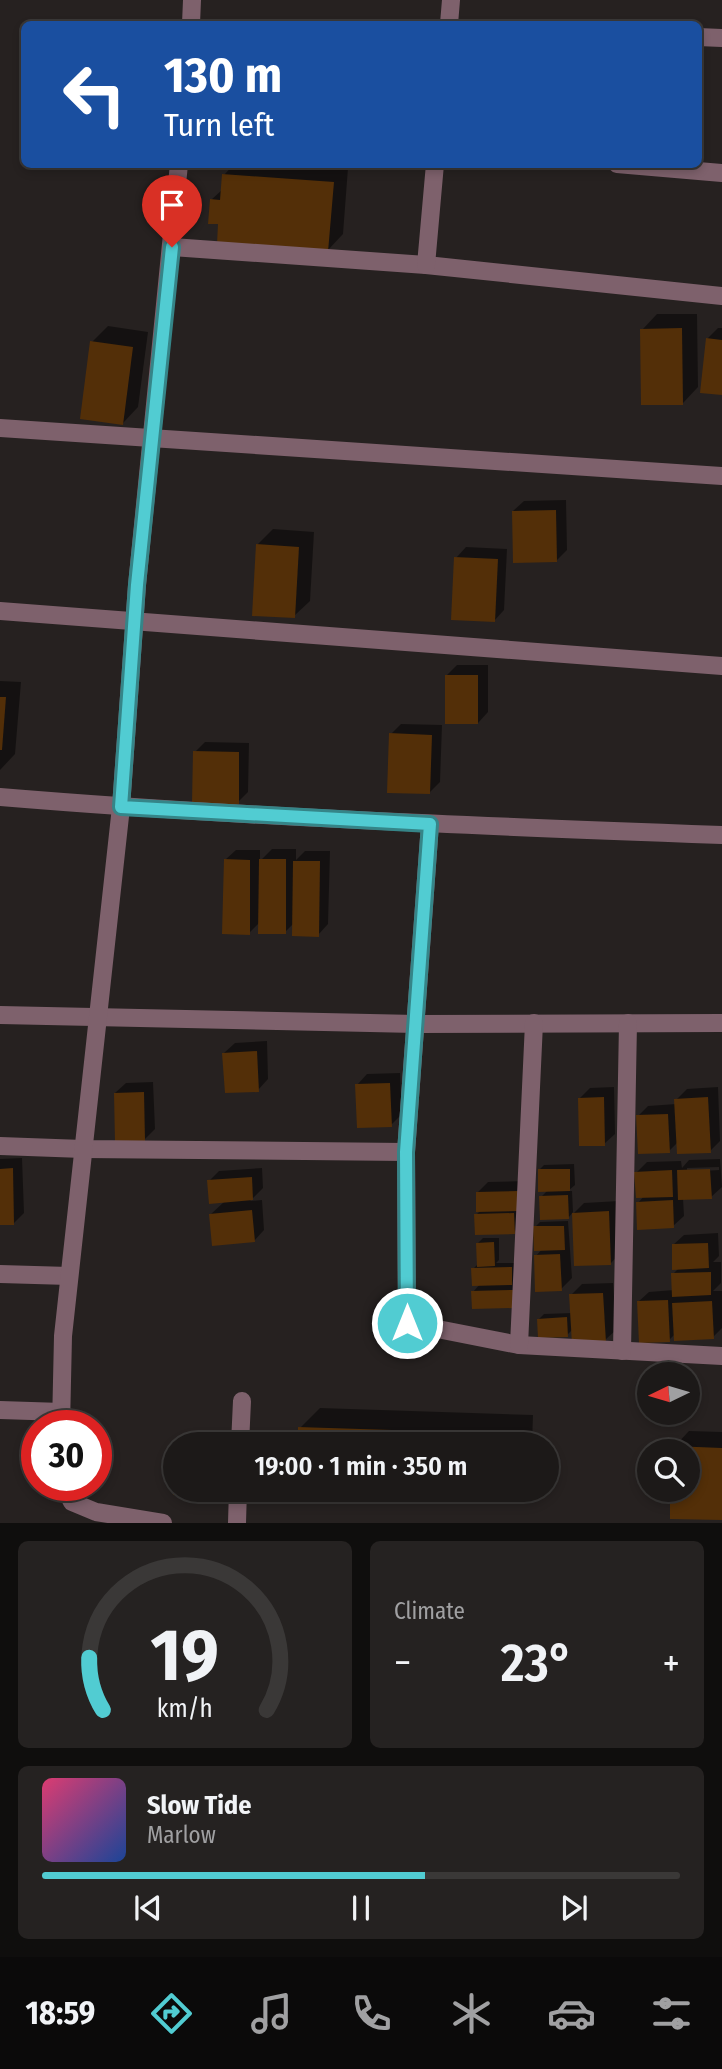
<!DOCTYPE html>
<meta charset="utf-8">
<style>
:root{--surface:#1c1918;--page:#252221;--text:#f1f3f6;--muted:#a0a0a2;--line:#3a3837;--accent:#51ccd2}
body{margin:0;font-family:"Fira Sans Condensed",sans-serif;background:var(--page);color:var(--text);height:100vh;display:flex;flex-direction:column;font-size:26px;white-space:nowrap}
*{box-sizing:border-box;margin:0}
p{font-size:23px;color:var(--muted)}
.icon{flex:none;width:38px;height:38px;fill:none;stroke:currentColor;stroke-width:2;stroke-linecap:round;stroke-linejoin:round}
.map{position:relative;height:1523px;overflow:hidden}
.details{display:flex;flex-direction:column;gap:18px;padding:18px;background:#0f0e0d;flex:1}
.details>*{flex:none}
.hud{position:absolute;left:21px;top:21px;width:681px;height:147px;border-radius:10px;box-shadow:0 4px 10px #0003,0 0 0 2px var(--line);background:#1a4fa0;color:#fff;overflow:hidden}
.needle{width:46px;rotate:265deg}
.tools{position:absolute;left:637px;top:1362px;display:grid;gap:14px}
.tools a{display:grid;place-items:center;width:63px;height:63px;border-radius:50%;background:var(--surface);box-shadow:0 4px 10px #0003,0 0 0 2px var(--line);font-size:35px}
.speed{position:absolute;left:21px;top:1410px;display:flex;gap:14px;font-size:35px;font-weight:700;text-align:center}
.speed>*{display:grid;place-content:center;width:91px;height:91px;border-radius:50%;background:var(--surface);box-shadow:0 4px 10px #0003,0 0 0 2px var(--line);line-height:1}
.speed .limit{border:10px solid #d22;background:#fff;color:#111}
.pin{position:absolute;display:grid;place-items:center;width:60px;height:60px;color:#fff;margin:-72px -30px;border-radius:50% 50% 50% 0;rotate:-45deg;box-shadow:0 0 7px #0007}
.pin .icon{rotate:45deg}
.me{position:absolute;width:77px;margin:-38px;rotate:0deg;stroke-linejoin:round;filter:drop-shadow(0 0 5px #0008)}
.turn{display:flex;align-items:center;gap:24px;height:147px;padding:0 28px;font-size:32px}
.turn .icon{width:91px;height:91px;stroke-width:2.5}
.turn b{display:block;font-size:49px;line-height:60px}
.big{font-size:52px;font-weight:600;line-height:1.1}
.details .widget{flex:1;display:flex;flex-direction:column;justify-content:center;gap:10px;min-width:0;padding:0 24px;border-radius:10px;background:var(--page)}
.details .dial{align-items:center;gap:0}
.dial svg{height:182px;overflow:visible;fill:none;stroke:var(--line);stroke-width:7;stroke-linecap:round;text-anchor:middle}
.dial text{fill:var(--text);stroke:none}
.song{display:flex;align-items:center;gap:21px}
.cover{width:84px;height:84px;border-radius:10px;background:linear-gradient(135deg,hsl(340 70% 55%),hsl(220 70% 35%))}
.played{height:7px;border-radius:4px;background:linear-gradient(90deg,var(--accent) 60%,var(--line) 60%)}
.keys{display:flex;justify-content:space-around;direction:ltr}
.heat{display:flex;justify-content:space-between;align-items:center;font-size:38px;direction:ltr}
.details .tiles{flex:1;display:grid;gap:18px;grid-template-columns:1fr 1fr}
.widget:last-child{grid-column:span 2}
.trip{position:absolute;left:163px;top:1432px;width:396px;height:70px;border-radius:35px;background:var(--surface);box-shadow:0 4px 10px #0003,0 0 0 2px var(--line);font-weight:600;line-height:70px;text-align:center}
.tab-bar{display:flex;height:112px;justify-content:space-around;align-items:center;background:#0b0a0a;color:var(--muted)}
.tab-bar .icon{width:49px;height:49px}
.tab-bar .current{color:var(--accent)}
.tab-bar b{font-size:32px;color:var(--text)}
.map>svg:first-child{display:block}
.shadow{fill:#0007;fill-rule:evenodd}
.building{fill:#532f08}
.lines{fill:none;stroke-linecap:round;stroke-linejoin:round}
.street{stroke:#7e616c;stroke-width:18}
.route-casing{stroke:#358588;stroke-width:18}
.route{stroke:#51ccd2;stroke-width:12}
</style>
<div class="map">
<svg width="722" height="1523" viewBox="0 0 722 1523">
<rect width="100%" height="100%" fill="#262120"/>
<g class="shadow">
<polygon points="234,164 308,164 348,168 343,234 328,250 220,223 211,200 223,189 224,175"/>
<polygon points="657,314 697,314 698,387 683,403 642,330"/>
<polygon points="108,326 148,332 138,407 123,423 92,342"/>
<polygon points="718,328 722,328 722,393 707,339"/>
<polygon points="566,500 567,550 556,561 513,511 524,501"/>
<polygon points="273,529 314,532 310,601 294,616 257,545"/>
<polygon points="466,547 507,549 504,610 494,621 456,558"/>
<polygon points="457,665 488,665 488,712 478,723 447,675"/>
<polygon points="0,681 21,682 15,754 0,770"/>
<polygon points="401,724 442,725 440,782 430,792 391,734"/>
<polygon points="205,742 249,743 248,792 238,802 195,752"/>
<polygon points="272,849 296,849 296,860 305,851 330,851 328,924 318,935 294,923 285,932 260,922 249,933 225,860 236,850 260,850 260,861"/>
<polygon points="267,1041 268,1079 258,1090 224,1053 235,1043"/>
<polygon points="400,1073 402,1114 391,1125 357,1085 367,1074"/>
<polygon points="153,1082 155,1129 144,1140 115,1093 126,1083"/>
<polygon points="614,1087 615,1134 604,1144 580,1098 590,1088"/>
<polygon points="718,1087 720,1141 710,1151 678,1142 669,1151 638,1116 648,1106 676,1104 676,1100 687,1089"/>
<polygon points="22,1158 24,1213 14,1223 0,1223 0,1159"/>
<path d="M720,1159L722,1187L711,1197L683,1198L684,1216L673,1226L638,1203L644,1196L636,1173L647,1162L681,1161L682,1168L689,1160ZM719,1167V1170L687,1172V1168Z"/>
<polygon points="574,1164 575,1185 568,1191 572,1191 573,1212 569,1217 541,1197 548,1190 539,1170 544,1165"/>
<polygon points="262,1168 263,1188 250,1201 262,1200 264,1230 254,1241 211,1214 225,1201 209,1181 219,1171"/>
<polygon points="528,1181 525,1222 514,1232 476,1215 481,1210 478,1192 488,1182"/>
<polygon points="619,1201 621,1252 611,1263 574,1213 584,1203"/>
<polygon points="568,1221 572,1278 561,1289 536,1256 542,1249 535,1227 540,1222"/>
<polygon points="718,1233 719,1256 713,1262 721,1262 721,1283 713,1291 722,1291 722,1328 713,1337 675,1334 669,1340 638,1302 649,1292 674,1290 673,1274 679,1268 673,1245 684,1235"/>
<polygon points="483,1238 499,1238 499,1260 496,1263 516,1263 524,1296 473,1292 480,1284 473,1269 478,1264 478,1243"/>
<polygon points="613,1283 616,1330 605,1340 573,1329 567,1335 539,1319 544,1314 572,1313 571,1295 582,1284"/>
<polygon points="320,1408 533,1415 532,1444 299,1444 300,1428"/>
<polygon points="220,1431 221,1444 175,1444 175,1462 173,1445 184,1435"/>
<polygon points="689,1431 722,1432 722,1518 688,1489 688,1451 674,1447"/>
</g>
<g class="building">
<polygon points="222,174 334,182 328,252 217,244 218,224 208,224 210,199 220,200"/>
<polygon points="682,328 683,405 641,405 640,329"/>
<polygon points="706,338 722,340 722,395 700,393"/>
<polygon points="90,341 133,347 123,425 80,419"/>
<polygon points="556,510 557,562 513,563 512,511"/>
<polygon points="256,544 299,547 295,618 252,616"/>
<polygon points="454,557 498,559 495,622 451,620"/>
<rect x="445" y="675" width="33" height="49"/>
<polygon points="0,697 6,697 2,750 0,750"/>
<polygon points="389,733 432,735 430,794 387,793"/>
<polygon points="193,751 239,752 239,804 192,804"/>
<polygon points="224,859 250,860 250,935 222,934"/>
<polygon points="259,859 286,859 286,934 258,934"/>
<polygon points="293,861 320,861 319,937 292,936"/>
<polygon points="257,1051 259,1092 225,1093 222,1053"/>
<polygon points="390,1083 392,1127 357,1128 355,1084"/>
<polygon points="144,1092 145,1141 115,1142 114,1093"/>
<polygon points="604,1097 605,1146 579,1146 578,1098"/>
<polygon points="708,1097 711,1153 677,1154 674,1099"/>
<polygon points="668,1114 670,1153 638,1154 636,1115"/>
<polygon points="13,1168 14,1225 0,1225 0,1169"/>
<polygon points="538,1169 570,1169 570,1191 538,1192"/>
<polygon points="710,1169 712,1199 678,1200 677,1170"/>
<polygon points="672,1170 673,1197 636,1198 634,1172"/>
<polygon points="252,1177 253,1200 209,1204 207,1180"/>
<polygon points="518,1191 518,1211 476,1212 476,1192"/>
<polygon points="568,1195 569,1219 540,1220 539,1196"/>
<polygon points="673,1200 674,1228 637,1230 636,1202"/>
<polygon points="252,1210 255,1242 212,1246 209,1214"/>
<polygon points="609,1211 611,1265 574,1266 572,1213"/>
<polygon points="514,1213 515,1234 475,1235 474,1214"/>
<polygon points="533,1226 564,1226 565,1250 534,1251"/>
<polygon points="494,1242 495,1266 477,1267 476,1243"/>
<polygon points="708,1243 709,1268 672,1270 672,1244"/>
<polygon points="560,1254 562,1291 535,1292 534,1255"/>
<polygon points="512,1267 512,1285 472,1286 471,1268"/>
<polygon points="711,1272 711,1295 672,1297 671,1273"/>
<polygon points="513,1290 514,1308 472,1309 471,1291"/>
<polygon points="603,1293 606,1342 572,1344 569,1294"/>
<polygon points="668,1300 670,1342 639,1343 637,1301"/>
<polygon points="712,1301 714,1339 674,1341 672,1303"/>
<polygon points="567,1317 568,1337 538,1338 537,1319"/>
<polygon points="298,1427 514,1434 514,1444 298,1444"/>
<polygon points="175,1444 175,1462 173,1462 171,1445"/>
<polygon points="672,1446 722,1448 722,1520 670,1519 670,1489 688,1489 688,1451 672,1451"/>
<polygon points="175,1475 175,1489 214,1489 214,1493 173,1495 172,1476"/>
</g>
<g class="lines">
<g class="street">
<polyline points="191,24 192,0"/>
<polyline points="449,24 451,0"/>
<polyline points="698,37 722,38"/>
<polyline points="617,164 722,173"/>
<polyline points="172,247 426,265 722,296"/>
<polyline points="426,265 435,164"/>
<polyline points="0,428 722,476"/>
<polyline points="0,611 722,666"/>
<path d="M0,797C240,817 481,826 722,835"/>
<polyline points="430,824 406,1152 407,1323 519,1345 722,1356"/>
<polyline points="0,1015 416,1024 722,1023"/>
<polyline points="0,1146 83,1149 406,1152"/>
<polyline points="0,1274 69,1276"/>
<polyline points="519,1345 534,1023"/>
<polyline points="622,1351 628,1023"/>
<polyline points="0,1410 62,1412"/>
<polyline points="61,1426 63,1336 121,807 137,585 179,164"/>
<polyline points="240,1444 242,1401"/>
<polyline points="64,1486 72,1502 96,1512 163,1523"/>
<polyline points="237,1523 238,1489"/>
</g>
</g>
<g class="lines">
<g class="route-casing">
<polyline id="route" points="172,247 137,585 121,807 430,824 406,1152 407,1323"/>
</g>
<use href="#route" class="route"/>
</g>
</svg>
<div class="tools">
<a><svg class="needle" viewBox="-14 -14 28 28"><path d="M0-13l5 13h-10z" fill="#e53935"/><path d="M0 13l5-13h-10z" fill="#a0a0a2"/></svg></a>
<a><svg class="icon" aria-label="search" viewBox="0 0 24 24"><circle cx="10" cy="10" r="6"/><path d="M15 15l6 6"/></svg></a>
</div>
<div class="speed"><div class="limit">30</div></div>
<div class="pin" style="left:172px;top:247px;background:#d93025"><svg class="icon" aria-label="arrive" viewBox="0 0 24 24"><path d="M6 21V4h12l-3 4 3 4H6"/></svg></div>
<svg class="me" style="left:407px;top:1323px" viewBox="-20 -20 40 40"><circle r="17" fill="#51ccd2" stroke="#fff" stroke-width="3"/><path d="M0-11L8 9 0 5-8 9z" fill="#fff"/></svg>
<div class="trip">19:00 · 1 min · 350 m</div>
<div class="hud">
<div class="turn"><svg class="icon" aria-label="left" viewBox="0 0 24 24"><path d="M17 20v-9H6M10 6l-5 5 5 5"/></svg><div><b>130 m</b>Turn left</div></div>
</div>
</div>
<section class="details">
<div class="tiles">
<div class="widget dial"><svg viewBox="0 0 100 80">
<path d="M14 69A42 42 0 1 1 86 69"/>
<path d="M14 69A42 42 0 0 1 8 46" stroke="#51ccd2"/>
<text x="50" y="56" font-size="32" font-weight="700">19</text>
<text x="50" y="72" font-size="11">km/h</text>
</svg></div>
<div class="widget"><p>Climate</p>
<div class="heat"><a>−</a><b class="big">23°</b><a>+</a></div>
</div>
<div class="widget">
<div class="song"><i class="cover"></i><div><b>Slow Tide</b><p>Marlow</p></div></div>
<div class="played"></div>
<div class="keys"><svg class="icon" aria-label="previous" viewBox="0 0 24 24"><path d="M18 5L8 12l10 7zM5 5v14"/></svg><svg class="icon" aria-label="pause" viewBox="0 0 24 24"><path d="M8 5v14M16 5v14"/></svg><svg class="icon" aria-label="next" viewBox="0 0 24 24"><path d="M6 5l10 7-10 7zM19 5v14"/></svg></div>
</div>
</div>
</section>
<nav class="tab-bar">
<b>18:59</b>
<svg class="icon current" aria-label="directions" viewBox="0 0 24 24"><path d="M12 3l9 9-9 9-9-9zM9 14v-3h6M13 9l2 2-2 2"/></svg>
<svg class="icon" aria-label="music" viewBox="0 0 24 24"><path d="M9 18V5l10-2v13"/><circle cx="6" cy="18" r="3"/><circle cx="16" cy="16" r="3"/></svg>
<svg class="icon" aria-label="phone" viewBox="0 0 24 24"><path d="M5 4h4l2 5-3 2q2 4 5 5l2-3 5 2v4C11 20 4 13 5 4z"/></svg>
<svg class="icon" aria-label="climate" viewBox="0 0 24 24"><path d="M12 3v18M4 7l16 10M4 17L20 7"/></svg>
<svg class="icon" aria-label="car" viewBox="0 0 24 24"><path d="M5 17H2v-5l4-1 3-4h7l3 4 3 1v5h-3M9 17h6M6 11h13"/><circle cx="7" cy="17" r="2"/><circle cx="17" cy="17" r="2"/></svg>
<svg class="icon" aria-label="filters" viewBox="0 0 24 24"><path d="M4 7h16M4 17h16"/><circle cx="9" cy="7" r="2"/><circle cx="15" cy="17" r="2"/></svg>
</nav>
